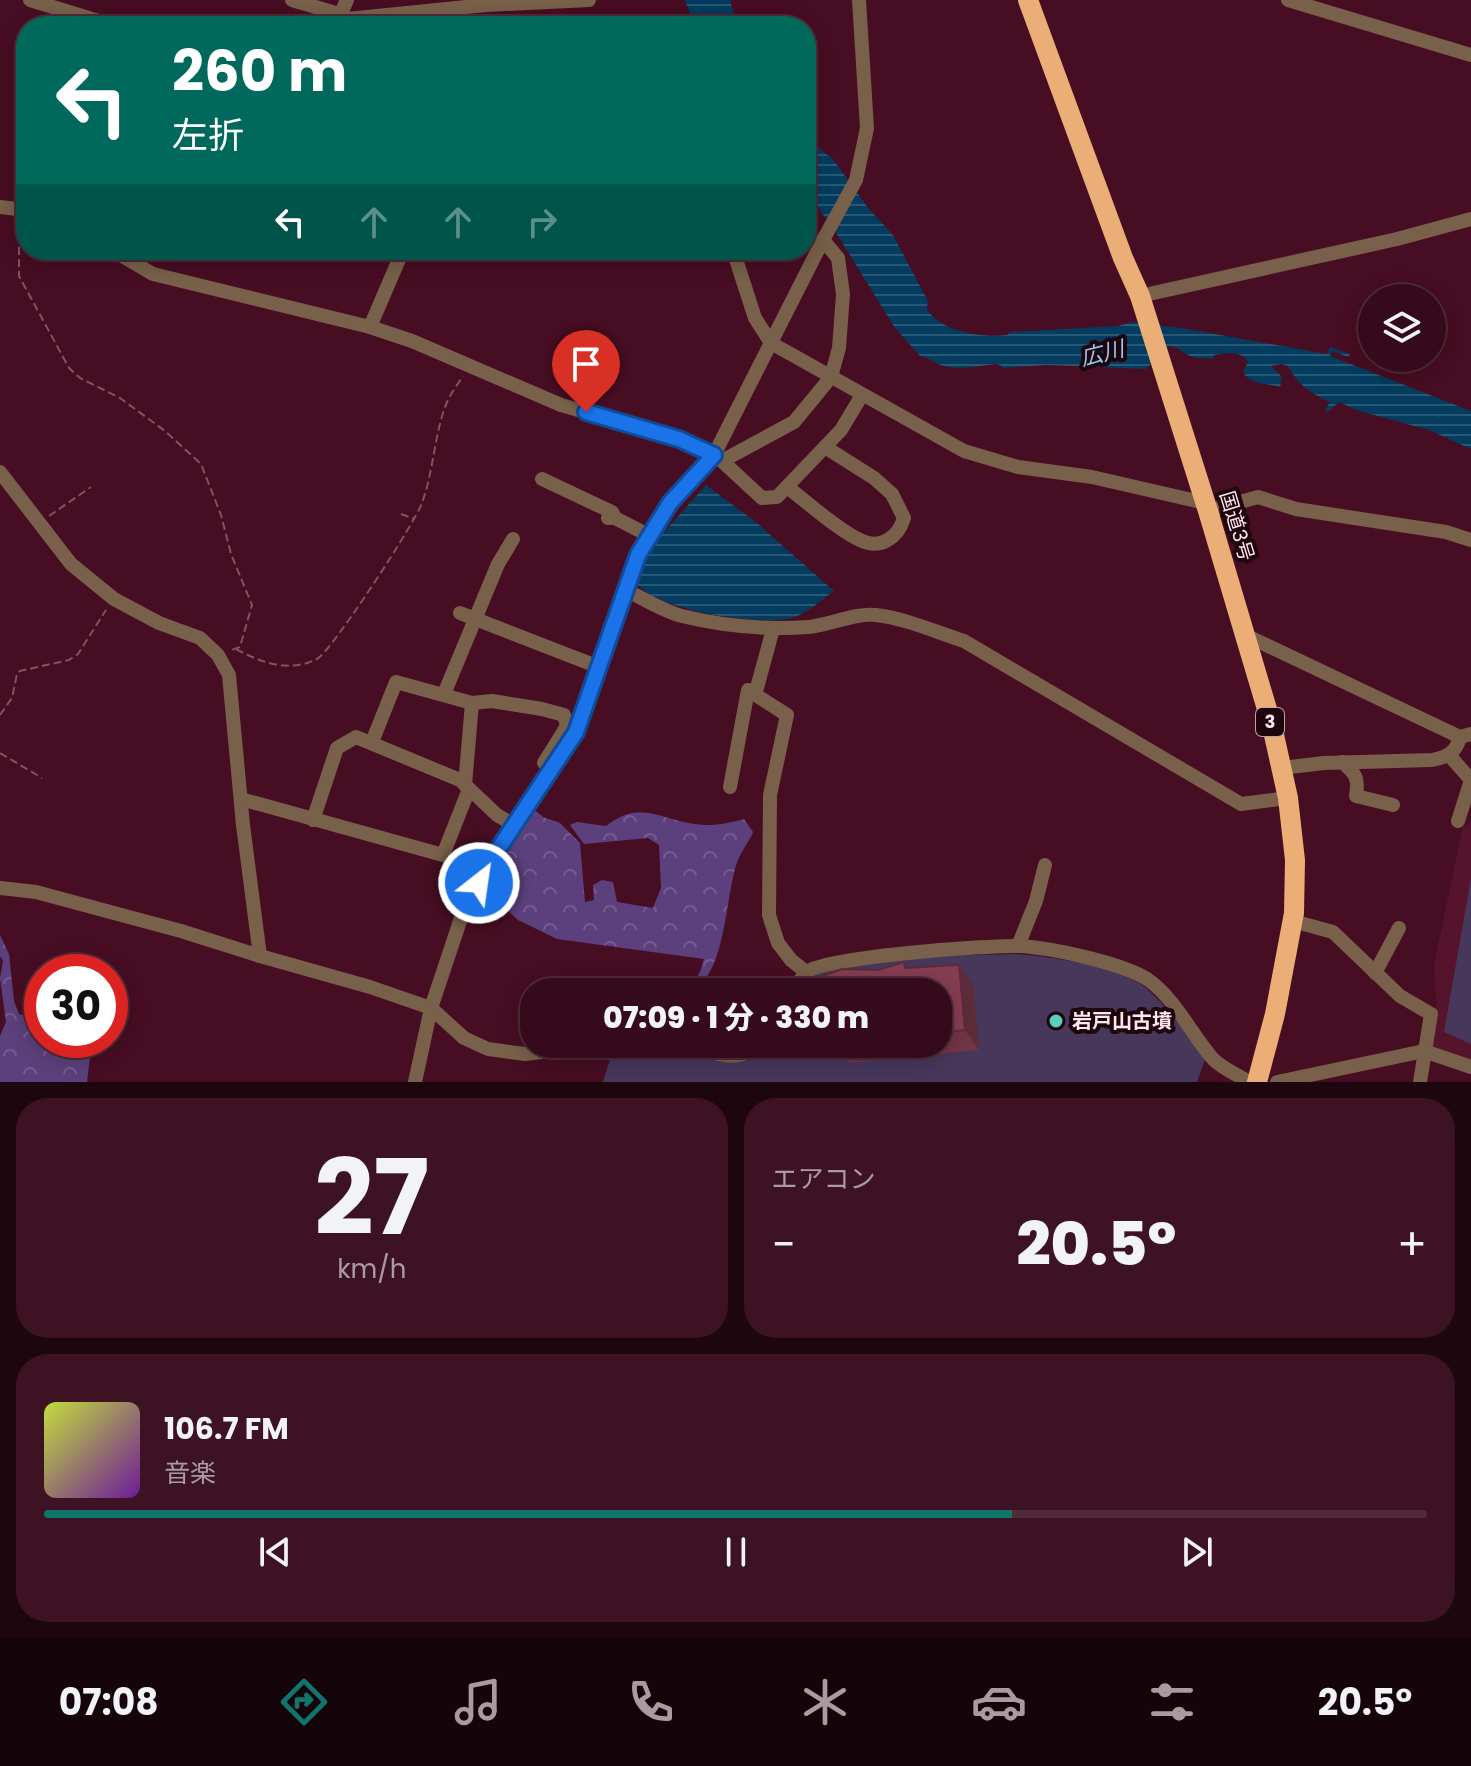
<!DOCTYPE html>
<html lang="ja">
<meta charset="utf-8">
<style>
:root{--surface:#350a1a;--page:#3d1323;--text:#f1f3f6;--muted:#aa9aa2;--line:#4f2b39;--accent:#0f766e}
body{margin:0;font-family:Poppins,"Noto Sans JP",sans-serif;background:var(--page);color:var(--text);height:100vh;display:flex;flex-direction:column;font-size:30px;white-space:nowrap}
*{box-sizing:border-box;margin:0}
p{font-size:26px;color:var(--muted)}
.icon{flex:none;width:44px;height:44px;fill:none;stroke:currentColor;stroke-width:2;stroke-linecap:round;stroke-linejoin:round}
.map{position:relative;height:1082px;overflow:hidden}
.side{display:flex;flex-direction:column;gap:16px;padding:16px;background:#1d060e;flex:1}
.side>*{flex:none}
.banner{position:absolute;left:16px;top:16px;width:800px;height:244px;border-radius:32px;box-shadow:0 4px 20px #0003,0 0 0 2px var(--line);background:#00695c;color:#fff;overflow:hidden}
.controls{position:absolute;left:1358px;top:284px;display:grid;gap:16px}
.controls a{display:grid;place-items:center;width:88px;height:88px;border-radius:50%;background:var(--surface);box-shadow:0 4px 20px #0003,0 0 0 2px var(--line);font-size:40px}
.speed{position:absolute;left:24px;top:954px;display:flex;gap:16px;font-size:40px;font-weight:700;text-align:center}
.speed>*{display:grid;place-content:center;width:104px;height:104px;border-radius:50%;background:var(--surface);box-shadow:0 4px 20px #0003,0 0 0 2px var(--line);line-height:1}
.speed .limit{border:12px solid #d22;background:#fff;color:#111}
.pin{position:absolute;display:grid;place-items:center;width:68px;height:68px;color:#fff;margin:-82px -34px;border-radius:50% 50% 50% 0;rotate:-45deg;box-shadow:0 0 8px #0007}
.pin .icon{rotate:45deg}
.me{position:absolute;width:88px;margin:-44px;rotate:30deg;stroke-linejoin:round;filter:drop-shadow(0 0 6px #0008)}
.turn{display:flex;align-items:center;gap:28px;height:168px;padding:0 24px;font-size:36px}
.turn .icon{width:104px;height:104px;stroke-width:2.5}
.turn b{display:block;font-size:56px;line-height:68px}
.lanes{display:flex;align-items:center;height:76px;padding:0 24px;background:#0003;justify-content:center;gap:40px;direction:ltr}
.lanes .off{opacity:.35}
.big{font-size:60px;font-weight:800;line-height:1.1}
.side .card{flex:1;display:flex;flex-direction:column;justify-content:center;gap:12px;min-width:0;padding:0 28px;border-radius:32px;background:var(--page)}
.side .dial{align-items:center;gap:0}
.dial b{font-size:104px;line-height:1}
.song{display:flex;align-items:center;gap:24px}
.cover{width:96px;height:96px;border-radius:12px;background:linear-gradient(135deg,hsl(70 70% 55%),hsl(280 70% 35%))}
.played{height:8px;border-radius:4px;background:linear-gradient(90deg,var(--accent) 70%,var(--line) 70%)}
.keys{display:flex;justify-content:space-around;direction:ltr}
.heat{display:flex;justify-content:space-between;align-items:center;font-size:44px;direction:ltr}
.side .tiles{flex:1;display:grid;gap:16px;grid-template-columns:1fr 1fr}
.card:last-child{grid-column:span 2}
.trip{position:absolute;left:520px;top:978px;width:432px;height:80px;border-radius:32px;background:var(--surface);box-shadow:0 4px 20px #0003,0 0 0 2px var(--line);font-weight:800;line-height:80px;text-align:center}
.tabs{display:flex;height:128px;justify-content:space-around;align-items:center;background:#15040a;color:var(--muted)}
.tabs .icon{width:56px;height:56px}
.tabs .on{color:var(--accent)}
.tabs b{font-size:36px;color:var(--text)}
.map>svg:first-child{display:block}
.built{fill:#55132c}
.grass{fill:#46375b}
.forest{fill:url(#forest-crowns)}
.water{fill:url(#water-rules)}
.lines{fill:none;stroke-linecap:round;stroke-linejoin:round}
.path{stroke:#825363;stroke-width:2;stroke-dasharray:8 4;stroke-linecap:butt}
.minor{stroke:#78604a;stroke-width:14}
.highway{stroke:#ebae76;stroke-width:20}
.wall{fill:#723447}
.shaded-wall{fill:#5d2b39}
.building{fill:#853d52;stroke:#5d2b39;stroke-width:2}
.route-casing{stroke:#114b97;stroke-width:20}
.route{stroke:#1a73e8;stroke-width:14}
.poi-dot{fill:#59cebe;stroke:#1f060e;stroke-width:3}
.labels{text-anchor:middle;stroke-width:8;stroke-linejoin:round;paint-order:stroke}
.shield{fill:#1f060e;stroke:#bca4a9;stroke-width:2}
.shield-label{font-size:18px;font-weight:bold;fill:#ffe7ec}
.street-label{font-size:20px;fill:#ffe7ec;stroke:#1f060e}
.poi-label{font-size:20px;font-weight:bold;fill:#ffe7ec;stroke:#1f060e;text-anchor:start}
.water-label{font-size:22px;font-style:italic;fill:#97caf4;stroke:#1f060e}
</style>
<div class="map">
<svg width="1471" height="1082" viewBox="0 0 1471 1082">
<defs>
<pattern id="forest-crowns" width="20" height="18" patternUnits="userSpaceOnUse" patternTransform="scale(2)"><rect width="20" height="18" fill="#5c407d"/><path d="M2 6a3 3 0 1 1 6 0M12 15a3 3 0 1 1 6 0" fill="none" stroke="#745c90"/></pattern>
<pattern id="water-rules" width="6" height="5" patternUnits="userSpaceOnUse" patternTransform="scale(2)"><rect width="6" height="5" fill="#033c5f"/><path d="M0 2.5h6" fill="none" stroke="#295876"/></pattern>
</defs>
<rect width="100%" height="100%" fill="#470d22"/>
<polygon class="built" points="1471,823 1471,1061 1428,1044 1436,1004 1434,964 1463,826"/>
<g class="grass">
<polygon points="1471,878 1471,1044 1444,1032"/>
<path d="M1016,954C1048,956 1122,967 1146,988C1169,1007 1186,1036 1205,1059L1197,1082H603L613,1050C630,1049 649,1044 665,1046C702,1050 742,1081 772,1044H938V992H801C806,982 811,974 822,970C874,953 960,956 1016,954Z"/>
</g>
<g class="forest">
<path d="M531,807L543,817L560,823L580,843L585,902L594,900L593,885L602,880L613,882L617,902L653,908L661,888L659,845L648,838L584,844L570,825L577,822L606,826C640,799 659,819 695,824C711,827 729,823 744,819L753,832C749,842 742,850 738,860C725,891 727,982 688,991L700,972L704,959L557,939L518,920L489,893L487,880Z"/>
<polygon points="0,935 9,954 14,1001 19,1014 42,1020 42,1040 92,1040 87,1082 0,1082 0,1036 6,1022 0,978 3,961 0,956"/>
</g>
<g class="water">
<polygon points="685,0 730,0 737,26 695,26"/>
<path d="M806,132L822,151L832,158L869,209L893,235L928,301L927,309C941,332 982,338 1007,335L1010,332L1118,326L1132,322L1187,329L1327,354L1330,347L1350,354L1348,357L1332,351L1330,356L1471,411V449L1429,430L1356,410L1339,402L1328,412L1325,410L1330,402C1311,394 1297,384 1288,366L1281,364L1271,366L1282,377L1280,387C1267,383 1250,385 1243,372L1248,362C1241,350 1227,353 1214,355L1213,359C1206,358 1199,359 1193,357C1184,354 1179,347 1169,346L1146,369L1047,365L1003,368L998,364C982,365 960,371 944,366C935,364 929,357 920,356L895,328L835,231L806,191Z"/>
<path d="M706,485L757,523L834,591C822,599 807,614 792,618C759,626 659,611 637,584L648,550Z"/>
</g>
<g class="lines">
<g class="path">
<polyline points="19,223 19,276 69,368 80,378 120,398 165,431 201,464 221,515 231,554 252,605 240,647 231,650"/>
<polyline points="401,514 415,519"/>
<polyline points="49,516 91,487"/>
<path d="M236,649C262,663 289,673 317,659C331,652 415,523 422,503C434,470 434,434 447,402C451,393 458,384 463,376"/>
<polyline points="0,715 12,698 17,674 20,671 69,660 78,654 106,610"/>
<polyline points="0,753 42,778"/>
</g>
<g class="minor">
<polyline points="30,0 115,26"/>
<polyline points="292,0 339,14"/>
<polyline points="1288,0 1471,55"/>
<polyline points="337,20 486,5 589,0"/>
<polyline points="337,22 347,0"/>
<polyline points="0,207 26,210"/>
<polyline points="112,250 153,274 370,327 412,341 561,405 679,439 722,461 762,498 777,497 841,430 862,395"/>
<polyline points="733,250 755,318 771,343 964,451 1018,467 1092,477 1205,503"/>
<polyline points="1140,296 1397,239 1471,219"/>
<polyline points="370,327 403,250"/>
<polyline points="722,461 794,422 831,377 839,348 843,294 838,258 823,240"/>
<polyline points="0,472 71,564 114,599 159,623 200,638 218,655 229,675 243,825 260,956"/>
<polyline points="542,479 612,512 615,518"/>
<path d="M787,487C806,501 839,531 860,540C880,550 898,538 904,518L892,494L874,478L825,447"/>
<polyline points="1208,511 1258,497 1296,509 1446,532 1471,540"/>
<polyline points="608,518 615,518 650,536"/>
<path d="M626,590C644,599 663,611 682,616C723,626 767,630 809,627C831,625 853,613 876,615C904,618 936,632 964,641L1241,804L1288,798"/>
<polyline points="460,613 599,667"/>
<polyline points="1243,634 1460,737 1471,734"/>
<polyline points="444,694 498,564 513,539"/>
<polyline points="755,695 773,629"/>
<polyline points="372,742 396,682 472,703 492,701 542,709 564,715 567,726 544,763"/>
<polyline points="1449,755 1471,780"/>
<path d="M1342,762C1356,774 1359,778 1356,796L1393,805"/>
<path d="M1282,768L1324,763L1432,760C1447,757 1456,753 1460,737"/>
<polyline points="465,785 472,703"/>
<polyline points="730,787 748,690 787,715 770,795 769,915 778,943 791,960 806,972"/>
<polyline points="241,799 443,855 469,789"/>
<polyline points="313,820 337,748 356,737 460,780 497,815 514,825"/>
<polyline points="1458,821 1471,780"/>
<polyline points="0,888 36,892 181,931 260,956 370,987 431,1008 464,1038 488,1049 525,1054 606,1044"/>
<polyline points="1293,921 1333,932 1400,996 1431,1014 1420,1082"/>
<polyline points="1018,946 1036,901 1045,865"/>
<polyline points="1375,973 1399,928"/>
<path d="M793,992C797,986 801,976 807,972C826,957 987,945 1018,946C1048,947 1122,963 1147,979C1175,998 1191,1034 1213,1059C1223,1069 1238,1075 1249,1082"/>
<path d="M685,1044C716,1053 736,1065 765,1044"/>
<polyline points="415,1082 431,1008 460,921 489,863 576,732 638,555 670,503 714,455 823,240 856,180 867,128 859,0"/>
<polyline points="1277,1082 1424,1051 1471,1067"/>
</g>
<polyline class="highway" points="1028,0 1123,258 1140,296 1208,511 1272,726 1288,798 1295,860 1294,913 1275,1014 1257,1082"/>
</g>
<polygon class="wall" points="959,965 973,985 979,1050 849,1063 836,1044 938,1044 938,992 878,970"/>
<polygon class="shaded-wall" points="959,965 973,985 979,1050 965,1030"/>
<polygon class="building" points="904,962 905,968 959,965 965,1030 938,1033 938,992 826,992 823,976 842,969 878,970"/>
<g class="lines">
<g class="route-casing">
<polyline id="route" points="479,883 489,863 576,732 638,555 670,503 714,455 679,439 586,412"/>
</g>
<use href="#route" class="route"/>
</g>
<circle class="poi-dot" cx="1056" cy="1021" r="8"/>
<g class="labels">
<rect class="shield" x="1256" y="708" width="28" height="28" rx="6"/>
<g class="shield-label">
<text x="1270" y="728">3</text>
</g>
<g class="street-label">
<text transform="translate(1237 526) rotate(73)" y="7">国道3号</text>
</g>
<g class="poi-label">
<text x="1072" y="1028">岩戸山古墳</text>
</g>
<g class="water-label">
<text transform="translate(1102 353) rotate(-14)" y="8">広川</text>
</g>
</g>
</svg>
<div class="controls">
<a><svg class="icon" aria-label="layers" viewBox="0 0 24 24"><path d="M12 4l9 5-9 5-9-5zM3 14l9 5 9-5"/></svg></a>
</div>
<div class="speed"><div class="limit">30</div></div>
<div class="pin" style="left:586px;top:412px;background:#d93025"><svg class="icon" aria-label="arrive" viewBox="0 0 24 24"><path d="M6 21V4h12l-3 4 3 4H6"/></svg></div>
<svg class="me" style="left:479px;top:883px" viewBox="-20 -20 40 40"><circle r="17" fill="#1a73e8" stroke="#fff" stroke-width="3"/><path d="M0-11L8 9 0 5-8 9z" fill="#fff"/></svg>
<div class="trip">07:09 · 1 分 · 330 m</div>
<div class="banner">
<div class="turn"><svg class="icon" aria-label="left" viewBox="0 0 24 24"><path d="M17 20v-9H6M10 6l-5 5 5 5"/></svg><div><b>260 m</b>左折</div></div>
<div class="lanes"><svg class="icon" aria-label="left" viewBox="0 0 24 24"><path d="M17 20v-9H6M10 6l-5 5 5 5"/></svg><svg class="icon off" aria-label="ahead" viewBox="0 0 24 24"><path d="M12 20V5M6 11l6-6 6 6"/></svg><svg class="icon off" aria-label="ahead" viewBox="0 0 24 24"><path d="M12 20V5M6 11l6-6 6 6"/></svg><svg class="icon off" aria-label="right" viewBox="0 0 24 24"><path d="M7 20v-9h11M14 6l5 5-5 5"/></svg></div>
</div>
</div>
<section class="side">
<div class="tiles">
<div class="card dial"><b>27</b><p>km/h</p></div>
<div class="card"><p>エアコン</p>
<div class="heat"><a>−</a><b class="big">20.5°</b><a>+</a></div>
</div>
<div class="card">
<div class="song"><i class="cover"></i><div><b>106.7 FM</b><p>音楽</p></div></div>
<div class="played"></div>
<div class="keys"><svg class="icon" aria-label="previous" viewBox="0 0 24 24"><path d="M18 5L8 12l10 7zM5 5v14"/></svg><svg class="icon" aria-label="pause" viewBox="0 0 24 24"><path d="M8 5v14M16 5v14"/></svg><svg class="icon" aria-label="next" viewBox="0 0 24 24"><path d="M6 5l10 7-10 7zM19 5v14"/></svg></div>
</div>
</div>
</section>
<nav class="tabs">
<b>07:08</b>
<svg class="icon on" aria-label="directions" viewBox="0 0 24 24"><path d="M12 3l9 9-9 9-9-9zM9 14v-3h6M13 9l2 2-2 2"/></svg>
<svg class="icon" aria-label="music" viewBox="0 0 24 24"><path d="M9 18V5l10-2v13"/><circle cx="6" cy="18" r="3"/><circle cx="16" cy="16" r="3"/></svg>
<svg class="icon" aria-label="phone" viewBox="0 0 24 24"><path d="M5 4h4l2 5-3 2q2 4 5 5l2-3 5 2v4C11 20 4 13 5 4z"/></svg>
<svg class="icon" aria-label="climate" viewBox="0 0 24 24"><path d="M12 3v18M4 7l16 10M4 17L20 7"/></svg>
<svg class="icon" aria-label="car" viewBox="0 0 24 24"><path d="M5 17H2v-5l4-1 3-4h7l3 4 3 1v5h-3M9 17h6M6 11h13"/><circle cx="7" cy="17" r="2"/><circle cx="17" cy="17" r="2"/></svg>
<svg class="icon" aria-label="filters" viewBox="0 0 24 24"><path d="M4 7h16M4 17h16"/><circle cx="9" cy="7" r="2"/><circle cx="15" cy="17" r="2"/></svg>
<b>20.5°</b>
</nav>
